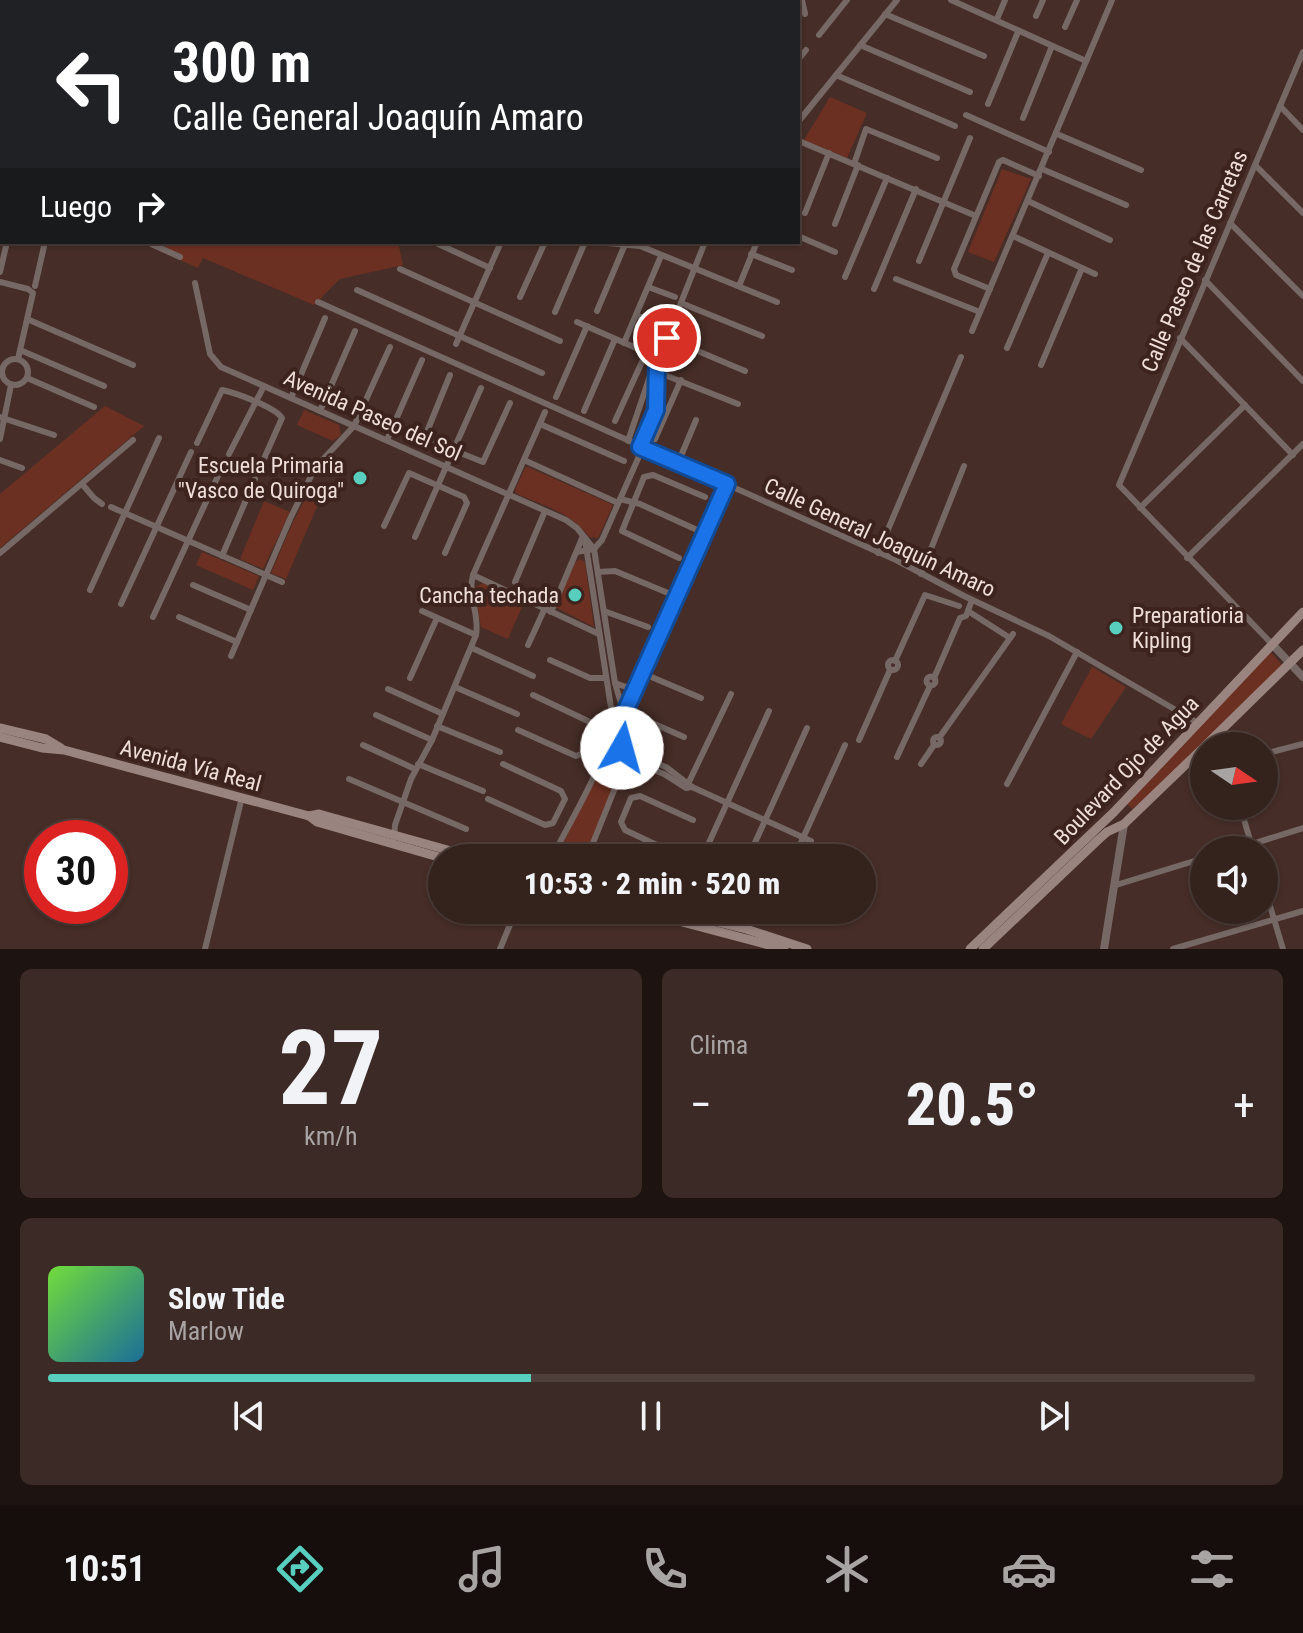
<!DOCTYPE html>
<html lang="es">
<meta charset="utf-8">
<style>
:root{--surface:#34221d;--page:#3c2a26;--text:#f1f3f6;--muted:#a9a4a4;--line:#4e3f3b;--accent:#58cebf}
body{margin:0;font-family:"Roboto Condensed",sans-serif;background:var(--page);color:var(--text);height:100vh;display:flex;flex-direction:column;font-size:30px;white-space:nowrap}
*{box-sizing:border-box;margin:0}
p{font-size:26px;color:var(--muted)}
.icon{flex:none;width:44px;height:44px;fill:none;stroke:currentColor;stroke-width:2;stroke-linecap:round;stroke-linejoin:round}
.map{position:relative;height:949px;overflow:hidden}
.drawer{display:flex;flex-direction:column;gap:20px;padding:20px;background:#1d1310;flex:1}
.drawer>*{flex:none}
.banner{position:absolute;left:0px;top:0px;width:800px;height:244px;box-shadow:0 2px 6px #0004,0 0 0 2px var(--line);background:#202124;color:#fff;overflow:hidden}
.needle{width:52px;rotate:103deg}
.controls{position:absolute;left:1190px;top:732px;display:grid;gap:16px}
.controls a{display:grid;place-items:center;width:88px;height:88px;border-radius:50%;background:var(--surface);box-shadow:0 2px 6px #0004,0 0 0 2px var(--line);font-size:40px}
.speed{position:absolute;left:24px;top:820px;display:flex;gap:16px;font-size:40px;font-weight:700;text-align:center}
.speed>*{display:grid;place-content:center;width:104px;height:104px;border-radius:50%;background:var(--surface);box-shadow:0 2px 6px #0004,0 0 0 2px var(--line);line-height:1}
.speed .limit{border:12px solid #d22;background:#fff;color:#111}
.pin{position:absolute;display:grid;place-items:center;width:68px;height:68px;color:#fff;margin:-34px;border:4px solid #fff;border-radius:50%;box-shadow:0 2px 8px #0007}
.me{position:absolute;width:88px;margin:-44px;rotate:7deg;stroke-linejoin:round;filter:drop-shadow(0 0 6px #0008)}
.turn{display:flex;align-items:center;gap:28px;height:168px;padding:0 40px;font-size:36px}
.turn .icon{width:104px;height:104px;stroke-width:2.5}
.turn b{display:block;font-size:56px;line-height:68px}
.then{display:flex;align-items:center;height:76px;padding:0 40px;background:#0003;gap:16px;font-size:30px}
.big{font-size:60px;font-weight:800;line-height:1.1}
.drawer .card{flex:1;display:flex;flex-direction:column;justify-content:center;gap:12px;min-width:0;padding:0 28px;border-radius:12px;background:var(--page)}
.drawer .dial{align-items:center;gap:0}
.dial b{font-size:104px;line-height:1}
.song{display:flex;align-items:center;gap:24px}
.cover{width:96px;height:96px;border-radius:12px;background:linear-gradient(135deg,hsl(100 70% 55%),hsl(200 70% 35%))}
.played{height:8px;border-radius:4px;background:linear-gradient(90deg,var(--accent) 40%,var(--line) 40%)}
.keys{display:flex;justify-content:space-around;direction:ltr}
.heat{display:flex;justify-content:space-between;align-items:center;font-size:44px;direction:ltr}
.drawer .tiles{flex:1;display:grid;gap:20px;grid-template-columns:1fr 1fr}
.card:last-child{grid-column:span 2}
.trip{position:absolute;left:428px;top:844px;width:448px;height:80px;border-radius:40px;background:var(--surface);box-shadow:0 2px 6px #0004,0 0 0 2px var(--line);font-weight:800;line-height:80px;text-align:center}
.tab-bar{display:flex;height:128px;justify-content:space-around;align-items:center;background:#150e0c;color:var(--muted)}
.tab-bar .icon{width:56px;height:56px}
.tab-bar .on{color:var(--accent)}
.tab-bar b{font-size:36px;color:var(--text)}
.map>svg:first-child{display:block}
.green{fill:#6c3022}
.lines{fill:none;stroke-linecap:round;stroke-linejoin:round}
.minor{stroke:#756865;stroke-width:6}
.tertiary{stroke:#756865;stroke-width:8}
.secondary{stroke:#99847f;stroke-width:9}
.route-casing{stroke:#114b97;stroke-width:20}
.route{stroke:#1a73e8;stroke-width:14}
.poi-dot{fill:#58cebf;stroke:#3c231d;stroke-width:3}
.labels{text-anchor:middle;stroke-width:8;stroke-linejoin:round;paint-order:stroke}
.street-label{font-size:22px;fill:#efdeda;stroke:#3c231d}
.poi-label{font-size:22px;fill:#efdeda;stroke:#3c231d;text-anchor:end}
</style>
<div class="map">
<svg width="1303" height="949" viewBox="0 0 1303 949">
<rect width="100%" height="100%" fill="#462d27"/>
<g class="green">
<polygon points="8,0 671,0 8,2"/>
<polygon points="830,97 867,113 847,158 804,140"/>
<polygon points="1002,169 1031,179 994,262 968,252"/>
<polygon points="139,242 398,242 403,265 340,279 314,305 203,258 198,268"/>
<polygon points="105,406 144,426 0,548 0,494"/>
<polygon points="304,410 339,425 341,435 333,441 297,425"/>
<path d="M528,467L613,505L598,538L589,537C572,513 543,505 517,494L515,490L525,468Z"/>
<polygon points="307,496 319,502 286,579 271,573 293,522"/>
<polygon points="264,501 290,512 263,569 240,559"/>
<polygon points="202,552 259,576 253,590 196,565"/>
<polygon points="581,559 585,563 594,627 555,607 576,561"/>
<polygon points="483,583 524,602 508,639 481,627 474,588"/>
<polygon points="1269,650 1282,665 1153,792 1132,809 1126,803"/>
<polygon points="1092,667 1126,687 1091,739 1061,724"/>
<polygon points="607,754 617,758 610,796 585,858 556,858"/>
</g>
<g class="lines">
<g class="minor">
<polyline points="730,0 730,2"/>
<polyline points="769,0 769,2"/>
<polyline points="802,0 805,14"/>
<polyline points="951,0 1086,61"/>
<polyline points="680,2 683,0"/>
<polyline points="885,14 984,56"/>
<polyline points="1036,16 1043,0"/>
<polyline points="997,19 1005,0"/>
<polyline points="1065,27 1077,0"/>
<polyline points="819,35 847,0"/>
<polyline points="860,45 970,92"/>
<polyline points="798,60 806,50"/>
<polyline points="836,75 955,126"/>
<polyline points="988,104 1018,32"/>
<polyline points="1280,106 1303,130"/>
<polyline points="966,115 1049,152"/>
<polyline points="1023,118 1052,46"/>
<polyline points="798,122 897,0"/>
<polyline points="1057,134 1141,170"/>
<polyline points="799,141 976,216"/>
<polyline points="854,164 866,129 937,158"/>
<polyline points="1255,165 1303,213"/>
<polyline points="1042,169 1126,205"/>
<polyline points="0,178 2,179"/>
<polyline points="1028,201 1110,240"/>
<polyline points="805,213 829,153"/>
<polyline points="1230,223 1303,296"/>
<polyline points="835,224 858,165"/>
<polyline points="798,236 835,252"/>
<polyline points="1013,236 1095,274"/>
<polyline points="147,242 180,257"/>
<polyline points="434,242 490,268"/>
<polyline points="596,242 640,246 777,302"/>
<polyline points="751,254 792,270"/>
<polyline points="919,261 970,138"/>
<polyline points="400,269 560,341"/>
<polyline points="0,272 7,242"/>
<polyline points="845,277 887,178"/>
<polyline points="896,279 980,312"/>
<polyline points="1205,280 1303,381"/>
<polyline points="0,282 28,289 33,293 18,359"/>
<polyline points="195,283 210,354 221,367 566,520 577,528 594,549 615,683 624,714 617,783 587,858"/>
<polyline points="35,286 45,242"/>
<polyline points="739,286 757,242"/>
<polyline points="648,287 675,297"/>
<polyline points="874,289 916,189"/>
<polyline points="990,289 956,275 954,269 999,162 1003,160 1039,176"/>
<polyline points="357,290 542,373"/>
<polyline points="520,297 545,242"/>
<polyline points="318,302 896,560 964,596 1049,636 1198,723"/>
<polyline points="681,303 762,336"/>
<polyline points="597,311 626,242"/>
<polyline points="555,312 585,242"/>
<polyline points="636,315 663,326"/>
<polyline points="27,319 133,365"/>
<polyline points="577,322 652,355"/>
<polyline points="972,331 1112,0"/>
<polyline points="667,338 745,371"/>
<polyline points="1180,338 1293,455"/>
<polyline points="624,343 661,256"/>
<polyline points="456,344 501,242"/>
<polyline points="1007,348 1048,253"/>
<polyline points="20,350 104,386"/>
<circle cx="15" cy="372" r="13"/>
<polyline points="1041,365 1082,268"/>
<polyline points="652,370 738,404"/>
<polyline points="450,375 426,434 428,440 483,462 510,403"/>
<polyline points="27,378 94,407"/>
<polyline points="556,397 587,326"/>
<polyline points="291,398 325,318"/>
<polyline points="320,411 355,331"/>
<polyline points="584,411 615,339"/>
<polyline points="0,417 54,435"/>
<polyline points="615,421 646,353"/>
<polyline points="540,424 624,461"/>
<polyline points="0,439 11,385"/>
<polyline points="655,439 681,380"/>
<polyline points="387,440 422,360"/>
<polyline points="628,441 652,370 667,338 705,242"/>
<path d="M197,443L222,390C236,393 275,407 282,418L259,470"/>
<polyline points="640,447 656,410 657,370"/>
<polyline points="229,454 264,386"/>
<polyline points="0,460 22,468"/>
<polyline points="524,460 618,503"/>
<polyline points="678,463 696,420"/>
<polyline points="82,484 94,498 102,504"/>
<polyline points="620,499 640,504 695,529"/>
<polyline points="111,507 282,582"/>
<polyline points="1140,508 1245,405"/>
<polyline points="384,526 409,473 464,497 467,503 445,553"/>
<polyline points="415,537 481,388"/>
<polyline points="577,552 594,549 602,540 640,454"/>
<polyline points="0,553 133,440"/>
<polyline points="878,553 961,357"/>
<polyline points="222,556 255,479"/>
<polyline points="679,558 622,531 644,477 653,475 705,497"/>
<polyline points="1187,558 1303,444"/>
<polyline points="598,572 615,571 668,593"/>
<polyline points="921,574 964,466"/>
<polyline points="473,575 599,634"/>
<polyline points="515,582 545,511"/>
<polyline points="193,585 251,610"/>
<polyline points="90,590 159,438"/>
<polyline points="121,604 191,452"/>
<polyline points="422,611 476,635"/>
<polyline points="604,611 648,627"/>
<polyline points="968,611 1010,638"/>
<polyline points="551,612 583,536"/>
<polyline points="153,617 223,465"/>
<polyline points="179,617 237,642"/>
<polyline points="1271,643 1119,485 1303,52"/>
<polyline points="528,645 545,608"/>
<polyline points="472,648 533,676"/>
<polyline points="231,656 290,519 315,468 354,426 390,347"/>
<polyline points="550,660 590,678 606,678"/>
<circle cx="893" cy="665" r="5"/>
<polyline points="895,661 925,595 959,606"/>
<polyline points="642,673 701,698"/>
<circle cx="931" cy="681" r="4.5"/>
<polyline points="410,678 437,618"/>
<polyline points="934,678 960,618 966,616 972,600"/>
<polyline points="615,683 626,687 638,684"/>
<polyline points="455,687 517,714"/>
<polyline points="388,689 443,714"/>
<polyline points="625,711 684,737"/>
<polyline points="624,714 727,484"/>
<polyline points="376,715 432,740"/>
<polyline points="437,726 500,752"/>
<polyline points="518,730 576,756 584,753 594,730 590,722 533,695"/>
<polyline points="1218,733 1222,746"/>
<circle cx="937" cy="741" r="4"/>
<polyline points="590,738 666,767 692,787"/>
<polyline points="939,738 1013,634"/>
<polyline points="859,740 890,670"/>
<polyline points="588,744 664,774 686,788 692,787 811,841"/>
<polyline points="363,745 415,769"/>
<polyline points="1264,754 1303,744"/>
<polyline points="897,757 930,686"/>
<polyline points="418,764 483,791"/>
<polyline points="921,764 934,745"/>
<polyline points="349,779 466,829"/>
<polyline points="688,784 731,694"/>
<polyline points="1007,784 1077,652"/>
<polyline points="488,799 545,825 553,823 565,799 561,791 503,764"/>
<polyline points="1240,806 1253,850"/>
<path d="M394,838L395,825L411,779L432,740L476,635C480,614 467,596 473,575L545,412"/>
<polyline points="1233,850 1303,828"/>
<polyline points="678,855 625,830 621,822 631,798 640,796 693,820"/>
<path d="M552,858C572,816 610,760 612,714L585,540"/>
<polyline points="702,858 769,711"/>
<polyline points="748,858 807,728"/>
<polyline points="794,858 845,745"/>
<polyline points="1116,885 1204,858"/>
<polyline points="1264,886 1283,949"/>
<polyline points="720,910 725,910"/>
<polyline points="765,923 770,910"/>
<polyline points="205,949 242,797"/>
<polyline points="500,949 516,910"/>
<polyline points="1173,949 1303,911"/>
</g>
<g class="tertiary">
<polyline points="1271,643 1303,677"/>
<polyline points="1104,949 1124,824"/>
</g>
<g class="secondary">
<polyline points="0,3 1,0"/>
<polyline points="0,728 46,739 61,748"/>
<polyline points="0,737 42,748 64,750 309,816 317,822 442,858"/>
<polyline points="1205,746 1303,650"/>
<polyline points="309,816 319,814 476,858"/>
<polyline points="637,910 784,949"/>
<polyline points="669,910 746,929 807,949"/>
<polyline points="970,949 1114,812 1303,612"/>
<polyline points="983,949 1098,840 1107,832 1124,824 1204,747"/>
</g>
</g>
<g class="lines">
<g class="route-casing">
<polyline id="route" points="622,748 624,714 727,484 640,447 656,410 657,361 667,338"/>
</g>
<use href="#route" class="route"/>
</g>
<g class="poi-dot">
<circle cx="360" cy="478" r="8"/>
<circle cx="575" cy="595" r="8"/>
<circle cx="1116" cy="628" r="8"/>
</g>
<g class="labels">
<g class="street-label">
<text transform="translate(1194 261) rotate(-67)" y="8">Calle Paseo de las Carretas</text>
<text transform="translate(373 415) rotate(24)" y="8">Avenida Paseo del Sol</text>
<text transform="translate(880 537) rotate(25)" y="8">Calle General Joaquín Amaro</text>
<text transform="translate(191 765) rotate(15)" y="8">Avenida Vía Real</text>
<text transform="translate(1126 770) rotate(-46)" y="8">Boulevard Ojo de Agua</text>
</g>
<g class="poi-label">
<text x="344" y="473">Escuela Primaria<tspan x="344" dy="25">"Vasco de Quiroga"</tspan></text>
<text x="559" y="603">Cancha techada</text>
<text x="1132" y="623" text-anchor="start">Preparatioria<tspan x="1132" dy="25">Kipling</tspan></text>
</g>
</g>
</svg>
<div class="controls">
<a><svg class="needle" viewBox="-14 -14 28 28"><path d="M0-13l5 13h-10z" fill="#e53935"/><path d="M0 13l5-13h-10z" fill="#a9a4a4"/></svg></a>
<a><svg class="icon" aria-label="sound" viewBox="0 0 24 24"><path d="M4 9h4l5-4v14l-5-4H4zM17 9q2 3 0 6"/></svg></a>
</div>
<div class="speed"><div class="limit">30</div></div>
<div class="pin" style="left:667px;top:338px;background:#d93025"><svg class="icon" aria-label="arrive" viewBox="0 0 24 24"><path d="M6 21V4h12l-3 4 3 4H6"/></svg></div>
<svg class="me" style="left:622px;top:748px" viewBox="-20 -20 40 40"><circle r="19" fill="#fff"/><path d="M0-13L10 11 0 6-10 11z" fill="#1a73e8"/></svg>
<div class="trip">10:53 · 2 min · 520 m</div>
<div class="banner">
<div class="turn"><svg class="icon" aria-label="left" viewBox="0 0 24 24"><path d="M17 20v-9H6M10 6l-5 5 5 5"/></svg><div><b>300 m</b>Calle General Joaquín Amaro</div></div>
<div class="then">Luego<svg class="icon" aria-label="right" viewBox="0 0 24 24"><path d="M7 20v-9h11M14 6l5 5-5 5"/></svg></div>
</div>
</div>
<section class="drawer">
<div class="tiles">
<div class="card dial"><b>27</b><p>km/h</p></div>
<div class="card"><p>Clima</p>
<div class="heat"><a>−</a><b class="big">20.5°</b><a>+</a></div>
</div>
<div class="card">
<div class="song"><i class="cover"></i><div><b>Slow Tide</b><p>Marlow</p></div></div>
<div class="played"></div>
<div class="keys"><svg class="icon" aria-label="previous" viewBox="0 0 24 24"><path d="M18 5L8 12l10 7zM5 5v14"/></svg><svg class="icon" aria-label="pause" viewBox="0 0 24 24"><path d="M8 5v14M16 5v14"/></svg><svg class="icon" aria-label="next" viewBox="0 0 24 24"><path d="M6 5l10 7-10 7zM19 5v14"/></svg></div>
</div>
</div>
</section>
<nav class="tab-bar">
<b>10:51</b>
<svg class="icon on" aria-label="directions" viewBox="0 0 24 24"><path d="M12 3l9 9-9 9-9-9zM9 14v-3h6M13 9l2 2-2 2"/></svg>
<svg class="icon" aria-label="music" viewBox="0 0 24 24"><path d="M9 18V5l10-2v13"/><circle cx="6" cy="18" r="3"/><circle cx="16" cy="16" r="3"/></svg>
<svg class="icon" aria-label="phone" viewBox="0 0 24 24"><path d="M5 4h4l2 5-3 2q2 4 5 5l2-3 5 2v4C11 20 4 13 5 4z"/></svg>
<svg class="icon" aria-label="climate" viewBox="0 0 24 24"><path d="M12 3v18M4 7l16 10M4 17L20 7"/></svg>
<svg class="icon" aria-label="car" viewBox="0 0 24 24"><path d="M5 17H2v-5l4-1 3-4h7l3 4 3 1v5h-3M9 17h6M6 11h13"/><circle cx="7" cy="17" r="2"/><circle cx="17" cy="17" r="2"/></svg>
<svg class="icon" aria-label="filters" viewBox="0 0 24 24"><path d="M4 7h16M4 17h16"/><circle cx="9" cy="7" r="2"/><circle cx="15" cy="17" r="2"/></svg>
</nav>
